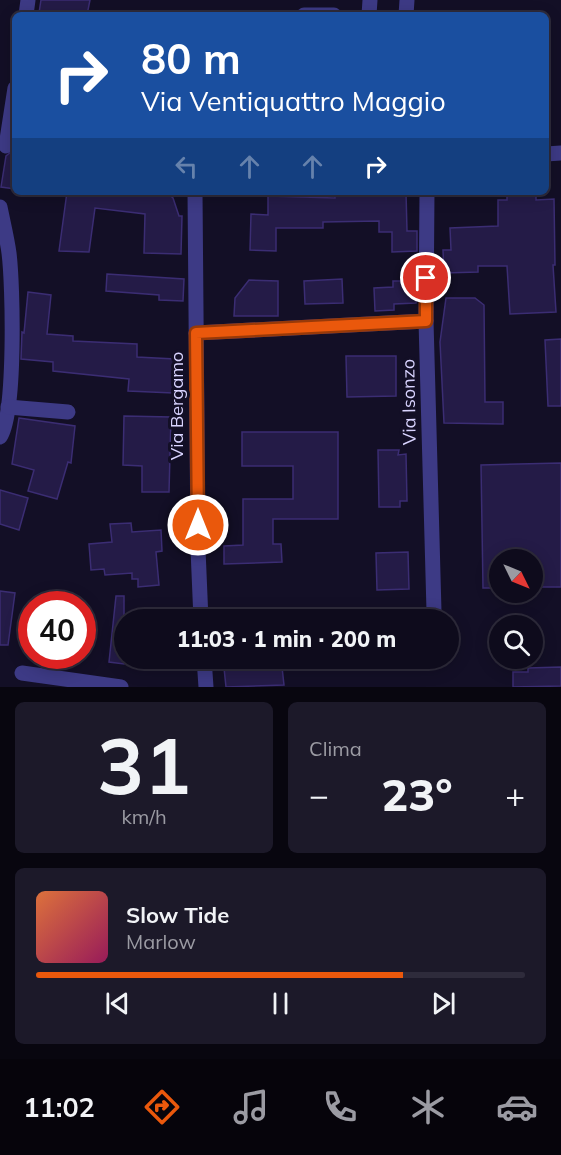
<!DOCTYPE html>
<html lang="it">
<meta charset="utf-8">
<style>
:root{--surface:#0e0b1c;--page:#1c1929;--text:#f1f3f6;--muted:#9b9ba3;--line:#2e2b3b;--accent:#ea580c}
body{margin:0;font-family:Mulish,sans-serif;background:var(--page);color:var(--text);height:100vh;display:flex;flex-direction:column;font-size:22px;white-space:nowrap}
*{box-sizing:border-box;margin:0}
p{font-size:20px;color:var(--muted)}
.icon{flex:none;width:33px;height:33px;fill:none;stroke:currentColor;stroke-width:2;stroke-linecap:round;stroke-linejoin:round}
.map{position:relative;height:687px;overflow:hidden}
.details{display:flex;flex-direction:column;gap:15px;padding:15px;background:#08060f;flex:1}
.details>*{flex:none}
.hud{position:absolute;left:12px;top:12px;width:537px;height:183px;border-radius:9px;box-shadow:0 3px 15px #0003,0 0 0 2px var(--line);background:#1a4fa0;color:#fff;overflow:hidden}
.needle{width:39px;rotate:133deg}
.buttons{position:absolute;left:489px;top:549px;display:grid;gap:12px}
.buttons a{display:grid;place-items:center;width:54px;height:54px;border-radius:50%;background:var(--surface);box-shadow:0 3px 15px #0003,0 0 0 2px var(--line);font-size:30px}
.speed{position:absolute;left:18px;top:591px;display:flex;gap:12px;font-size:30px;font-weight:700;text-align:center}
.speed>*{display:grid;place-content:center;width:78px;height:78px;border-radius:50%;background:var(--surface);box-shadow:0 3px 15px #0003,0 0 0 2px var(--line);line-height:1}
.speed .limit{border:9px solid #d22;background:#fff;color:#111}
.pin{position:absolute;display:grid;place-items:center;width:51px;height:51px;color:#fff;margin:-26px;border:3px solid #fff;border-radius:50%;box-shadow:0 2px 6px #0007}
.me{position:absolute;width:66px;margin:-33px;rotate:0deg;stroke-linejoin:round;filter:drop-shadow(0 0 4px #0008)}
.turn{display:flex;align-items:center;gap:21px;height:126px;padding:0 30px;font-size:27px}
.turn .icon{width:78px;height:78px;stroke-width:2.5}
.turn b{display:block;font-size:42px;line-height:51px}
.lanes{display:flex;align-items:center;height:57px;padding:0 30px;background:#0003;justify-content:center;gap:30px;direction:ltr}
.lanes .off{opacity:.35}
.big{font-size:45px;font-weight:800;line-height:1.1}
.details .widget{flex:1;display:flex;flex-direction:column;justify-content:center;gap:9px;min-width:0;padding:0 21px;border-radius:9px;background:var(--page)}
.details .dial{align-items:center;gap:0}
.dial b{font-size:78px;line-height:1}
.song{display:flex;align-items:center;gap:18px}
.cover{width:72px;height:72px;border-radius:9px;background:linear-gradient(135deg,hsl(20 70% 55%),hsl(330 70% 35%))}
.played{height:6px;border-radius:3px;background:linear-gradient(90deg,var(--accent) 75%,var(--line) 75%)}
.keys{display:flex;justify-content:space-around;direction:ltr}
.heat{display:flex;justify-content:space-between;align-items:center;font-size:33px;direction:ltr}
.details .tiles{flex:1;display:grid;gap:15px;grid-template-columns:1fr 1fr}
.widget:last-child{grid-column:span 2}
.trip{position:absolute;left:114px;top:609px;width:345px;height:60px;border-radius:30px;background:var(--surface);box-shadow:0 3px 15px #0003,0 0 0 2px var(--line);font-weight:800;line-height:60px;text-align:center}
.tab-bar{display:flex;height:96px;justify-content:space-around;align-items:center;background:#06040b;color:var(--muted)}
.tab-bar .icon{width:42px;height:42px}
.tab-bar .current{color:var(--accent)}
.tab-bar b{font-size:27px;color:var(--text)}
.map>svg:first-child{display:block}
.building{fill:#241b47;stroke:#3b2d73;stroke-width:1.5}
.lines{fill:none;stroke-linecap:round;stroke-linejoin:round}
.minor{stroke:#3d3a85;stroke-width:15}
.route-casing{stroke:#983908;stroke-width:15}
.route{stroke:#ea580c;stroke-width:10}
.labels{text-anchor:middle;stroke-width:6;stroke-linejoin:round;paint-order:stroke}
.street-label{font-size:18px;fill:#d9d4ff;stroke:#130f26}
</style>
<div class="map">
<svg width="561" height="687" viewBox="0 0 561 687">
<rect width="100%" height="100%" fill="#130f26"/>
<g class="building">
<polygon points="41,0 90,0 87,15 39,13"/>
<polygon points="15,149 15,189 1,187 6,156"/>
<polygon points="67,192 166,192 173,198 179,216 182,216 181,254 144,253 145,214 95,208 89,252 59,251"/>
<polygon points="335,192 406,192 407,231 417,231 417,251 392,252 392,232 379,232 379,221 323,222 323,228 276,228 276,251 250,250 251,214 268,215 268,196 335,198"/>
<polygon points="507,192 536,192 536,200 554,199 555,265 553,265 556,312 510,314 507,266 478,266 478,272 444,273 443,250 451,250 450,228 498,226 498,200 507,200"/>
<polygon points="107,274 184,279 183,301 159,300 159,295 106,291"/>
<polygon points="342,279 343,303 305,304 304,281"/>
<polygon points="249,280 278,281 278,316 234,316 235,298"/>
<polygon points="393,281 417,281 416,303 394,304 394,310 375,311 374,288 393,287"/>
<polygon points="28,292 51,295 47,334 73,336 73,341 137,344 137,357 175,359 173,393 128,391 129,379 53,371 53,362 21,359 22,332 24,333"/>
<polygon points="446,298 475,298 484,305 485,402 503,402 503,424 444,423 440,342"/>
<polygon points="561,339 561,406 548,406 545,340"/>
<polygon points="346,356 396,356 396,396 347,397"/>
<polygon points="124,416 171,417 169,492 142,492 142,466 123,465"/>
<polygon points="19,418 75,426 71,463 68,462 57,499 28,491 34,470 12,464"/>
<polygon points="242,432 338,432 338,519 273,519 273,544 281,544 282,562 224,564 224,546 243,545 243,499 293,499 293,466 242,466"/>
<polygon points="378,450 399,450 398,455 406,454 407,501 400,501 400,507 379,507"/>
<polygon points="561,463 561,587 532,587 532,560 500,560 500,588 483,588 481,465"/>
<polygon points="0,490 28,498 19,530 0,524"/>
<polygon points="131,523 132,532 161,530 162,551 156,552 159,585 138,587 138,579 132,579 132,573 105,575 104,569 91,570 89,544 112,542 110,524"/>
<polygon points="408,552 409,589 377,590 376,553"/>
<polygon points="0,591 15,593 8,645 0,645"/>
<polygon points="116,596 124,596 124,664 109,662"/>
<polygon points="223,658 281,658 284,685 226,687"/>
<polygon points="561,667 561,686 513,687 513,672 528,672 528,668"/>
</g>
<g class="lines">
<g class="minor">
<polyline points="26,15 28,0"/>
<polyline points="304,15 334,15"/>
<polyline points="369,15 370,0"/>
<polyline points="406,15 407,0"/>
<polyline points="6,146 15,88"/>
<polyline points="546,154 561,153"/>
<polyline points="195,192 198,549 201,620"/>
<polyline points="427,192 426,321 434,611"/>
<path d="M0,207C3,222 7,238 9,253C13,285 16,414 0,437"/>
<polyline points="196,333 426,321"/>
<polyline points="8,407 68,412"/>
<polyline points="204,658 206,687"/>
<polyline points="22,673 121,687"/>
</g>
</g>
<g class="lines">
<g class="route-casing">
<polyline id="route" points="198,525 196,333 426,321 426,278"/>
</g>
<use href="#route" class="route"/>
</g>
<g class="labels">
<g class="street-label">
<text transform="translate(409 402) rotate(-91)" y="6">Via Isonzo</text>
<text transform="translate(177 406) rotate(-90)" y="6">Via Bergamo</text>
</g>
</g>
</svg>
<div class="buttons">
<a><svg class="needle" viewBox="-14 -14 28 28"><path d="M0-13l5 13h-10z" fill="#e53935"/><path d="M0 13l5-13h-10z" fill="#9b9ba3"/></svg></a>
<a><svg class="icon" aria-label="search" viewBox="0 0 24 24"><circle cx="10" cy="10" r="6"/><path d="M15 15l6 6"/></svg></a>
</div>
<div class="speed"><div class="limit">40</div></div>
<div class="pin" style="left:426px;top:278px;background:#d93025"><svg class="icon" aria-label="arrive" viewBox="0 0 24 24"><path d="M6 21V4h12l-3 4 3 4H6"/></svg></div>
<svg class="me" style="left:198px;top:525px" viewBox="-20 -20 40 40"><circle r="17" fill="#ea580c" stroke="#fff" stroke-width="3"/><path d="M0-11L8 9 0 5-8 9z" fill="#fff"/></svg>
<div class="trip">11:03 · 1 min · 200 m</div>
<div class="hud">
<div class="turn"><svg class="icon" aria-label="right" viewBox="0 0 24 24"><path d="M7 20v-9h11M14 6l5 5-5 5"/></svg><div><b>80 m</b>Via Ventiquattro Maggio</div></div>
<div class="lanes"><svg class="icon off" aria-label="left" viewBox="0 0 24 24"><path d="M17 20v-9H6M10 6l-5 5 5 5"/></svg><svg class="icon off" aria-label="ahead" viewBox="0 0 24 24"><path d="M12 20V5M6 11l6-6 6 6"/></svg><svg class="icon off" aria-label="ahead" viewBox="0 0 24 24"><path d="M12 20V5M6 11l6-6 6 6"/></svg><svg class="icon" aria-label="right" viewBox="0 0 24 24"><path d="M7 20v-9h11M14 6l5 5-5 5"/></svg></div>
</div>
</div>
<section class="details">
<div class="tiles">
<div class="widget dial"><b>31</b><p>km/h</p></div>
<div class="widget"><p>Clima</p>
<div class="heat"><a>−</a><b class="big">23°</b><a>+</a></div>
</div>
<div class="widget">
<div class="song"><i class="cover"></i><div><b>Slow Tide</b><p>Marlow</p></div></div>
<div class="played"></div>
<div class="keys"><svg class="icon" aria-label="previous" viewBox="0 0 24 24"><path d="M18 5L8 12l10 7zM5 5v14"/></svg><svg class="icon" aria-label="pause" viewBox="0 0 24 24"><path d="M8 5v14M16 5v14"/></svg><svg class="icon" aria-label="next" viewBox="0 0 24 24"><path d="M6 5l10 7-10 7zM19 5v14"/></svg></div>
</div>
</div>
</section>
<nav class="tab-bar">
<b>11:02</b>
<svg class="icon current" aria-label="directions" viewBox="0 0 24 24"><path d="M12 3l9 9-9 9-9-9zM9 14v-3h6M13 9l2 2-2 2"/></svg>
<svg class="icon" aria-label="music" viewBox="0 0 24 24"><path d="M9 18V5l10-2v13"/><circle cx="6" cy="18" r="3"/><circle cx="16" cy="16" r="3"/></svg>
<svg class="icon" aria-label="phone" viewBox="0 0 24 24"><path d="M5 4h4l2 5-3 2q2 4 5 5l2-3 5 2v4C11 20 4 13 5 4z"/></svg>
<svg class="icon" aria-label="climate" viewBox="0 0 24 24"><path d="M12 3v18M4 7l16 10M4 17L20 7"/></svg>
<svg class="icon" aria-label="car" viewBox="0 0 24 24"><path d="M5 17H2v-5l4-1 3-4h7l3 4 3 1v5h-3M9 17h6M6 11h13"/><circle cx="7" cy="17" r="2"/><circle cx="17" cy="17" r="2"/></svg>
</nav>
